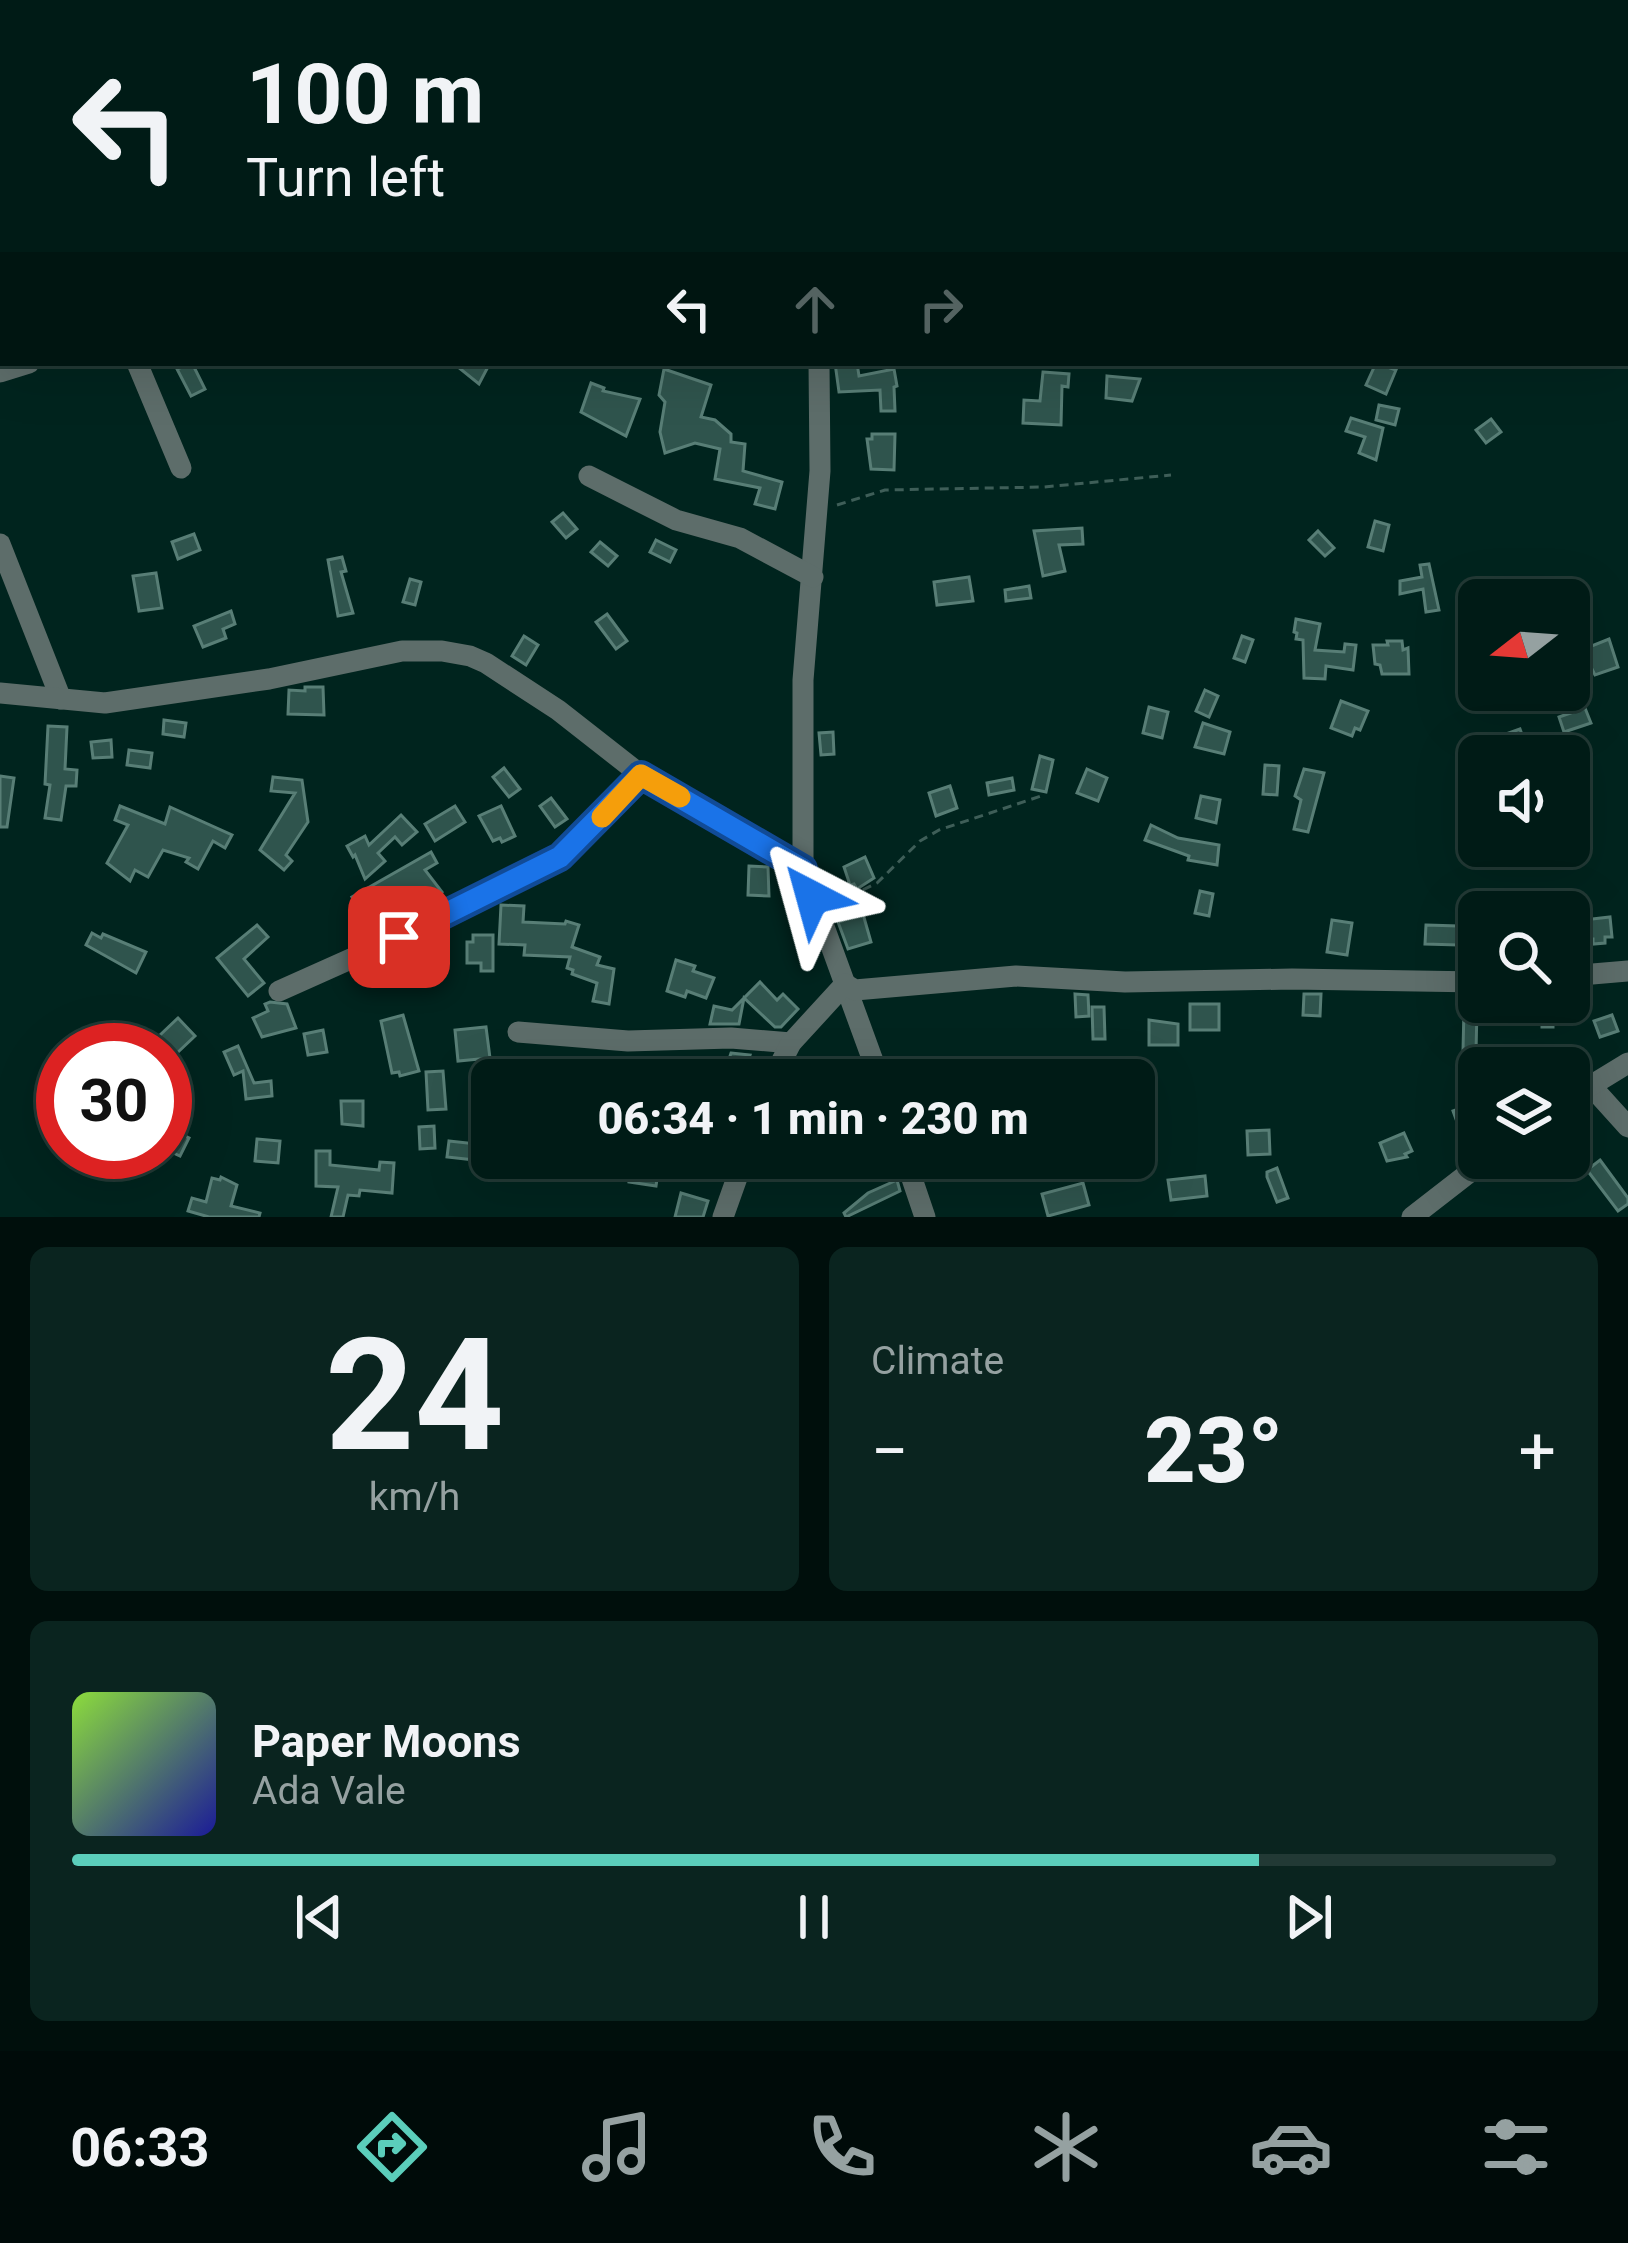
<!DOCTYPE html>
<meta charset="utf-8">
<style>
:root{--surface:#001b16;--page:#0a241f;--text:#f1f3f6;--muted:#95a1a1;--line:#223935;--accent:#5bcebb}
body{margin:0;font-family:Roboto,sans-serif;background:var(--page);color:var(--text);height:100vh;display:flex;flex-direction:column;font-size:45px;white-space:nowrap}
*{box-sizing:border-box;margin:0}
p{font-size:39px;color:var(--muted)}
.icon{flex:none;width:66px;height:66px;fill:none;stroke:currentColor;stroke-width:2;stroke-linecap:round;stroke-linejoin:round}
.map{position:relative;height:1217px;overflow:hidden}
.side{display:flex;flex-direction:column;gap:30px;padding:30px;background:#000f0c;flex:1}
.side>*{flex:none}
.top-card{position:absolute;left:0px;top:0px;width:1629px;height:366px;box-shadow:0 12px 48px #0002,0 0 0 3px var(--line);background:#001b16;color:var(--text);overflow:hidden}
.needle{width:78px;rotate:253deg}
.buttons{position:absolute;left:1458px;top:579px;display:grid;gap:24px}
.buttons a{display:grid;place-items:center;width:132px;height:132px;border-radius:18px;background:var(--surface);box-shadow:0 12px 48px #0002,0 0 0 3px var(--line);font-size:60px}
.speed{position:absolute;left:36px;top:1023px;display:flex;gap:24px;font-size:60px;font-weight:700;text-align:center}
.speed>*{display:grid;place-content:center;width:156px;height:156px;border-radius:50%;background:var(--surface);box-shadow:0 12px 48px #0002,0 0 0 3px var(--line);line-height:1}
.speed .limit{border:18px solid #d22;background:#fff;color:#111}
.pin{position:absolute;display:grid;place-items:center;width:102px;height:102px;color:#fff;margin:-51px;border-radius:24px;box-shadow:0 6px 18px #0006}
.me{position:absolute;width:132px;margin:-66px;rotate:321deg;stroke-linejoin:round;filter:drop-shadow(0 0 9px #0008)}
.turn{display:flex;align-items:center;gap:42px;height:252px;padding:0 48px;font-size:54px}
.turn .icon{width:156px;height:156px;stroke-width:2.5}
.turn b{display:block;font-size:84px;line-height:102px}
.lanes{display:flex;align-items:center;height:114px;padding:0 48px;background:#0003;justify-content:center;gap:60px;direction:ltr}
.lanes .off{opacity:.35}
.big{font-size:90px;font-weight:800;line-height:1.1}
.side .tile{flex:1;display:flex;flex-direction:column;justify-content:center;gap:18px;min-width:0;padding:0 42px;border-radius:18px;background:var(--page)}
.side .dial{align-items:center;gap:0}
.dial b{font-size:156px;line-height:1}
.song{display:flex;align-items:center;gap:36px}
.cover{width:144px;height:144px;border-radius:18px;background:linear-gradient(135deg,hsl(90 70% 55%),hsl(240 70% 35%))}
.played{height:12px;border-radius:6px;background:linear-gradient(90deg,var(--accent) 80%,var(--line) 80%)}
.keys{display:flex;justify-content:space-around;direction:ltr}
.heat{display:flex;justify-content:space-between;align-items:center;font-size:66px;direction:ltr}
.side .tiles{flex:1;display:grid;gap:30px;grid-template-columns:1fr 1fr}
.tile:last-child{grid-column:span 2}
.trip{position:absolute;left:471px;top:1059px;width:684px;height:120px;border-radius:18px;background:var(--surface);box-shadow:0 12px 48px #0002,0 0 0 3px var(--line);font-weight:800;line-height:120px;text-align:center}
.tab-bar{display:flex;height:192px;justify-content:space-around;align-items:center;background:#000b09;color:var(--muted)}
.tab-bar .icon{width:84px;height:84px}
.tab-bar .selected{color:var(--accent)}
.tab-bar b{font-size:54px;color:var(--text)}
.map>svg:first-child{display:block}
.building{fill:#2f544d;stroke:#587e76;stroke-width:3}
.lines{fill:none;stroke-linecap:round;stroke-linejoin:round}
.path{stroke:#3e5e58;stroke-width:3;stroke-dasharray:9 6;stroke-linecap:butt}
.minor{stroke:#5d6d6a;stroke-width:21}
.route-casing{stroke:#114b97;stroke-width:30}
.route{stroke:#1a73e8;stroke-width:21}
.slow{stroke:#f59e0b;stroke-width:21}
</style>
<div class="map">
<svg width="1628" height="1217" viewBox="0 0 1628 1217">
<rect width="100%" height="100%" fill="#00241e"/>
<g class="building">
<polygon points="192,363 205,389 191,396 177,369"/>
<polygon points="453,363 490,363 479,384"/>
<polygon points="835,363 857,363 859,376 894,369 897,386 894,387 895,411 881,411 880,390 839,392"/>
<polygon points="1376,363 1396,370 1386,394 1366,385"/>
<polygon points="664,369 711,385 701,417 715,420 731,434 731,442 745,444 743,471 782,482 775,509 755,504 760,488 715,479 720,449 695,443 665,453 660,432 665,402 659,395"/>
<polygon points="1043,372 1069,374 1068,387 1062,386 1061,425 1023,423 1024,400 1040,401"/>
<polygon points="1107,376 1140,379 1132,401 1106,398"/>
<polygon points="591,383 604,388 603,391 640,399 626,436 581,412"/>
<polygon points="1379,405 1399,409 1395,425 1376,420"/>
<polygon points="1351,418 1383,428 1376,460 1359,453 1365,437 1346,431"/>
<polygon points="1491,419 1501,432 1486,443 1476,430"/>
<polygon points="872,434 895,434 894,470 871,469 867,439 872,439"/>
<polygon points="563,513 577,529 566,538 552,522"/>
<polygon points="1375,521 1389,525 1383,551 1368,547"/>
<polygon points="1082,528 1083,544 1059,545 1065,571 1043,576 1034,531"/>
<polygon points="1318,531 1334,548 1325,556 1309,540"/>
<polygon points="194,534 200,550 178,559 172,542"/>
<polygon points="656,540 676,550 670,562 650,552"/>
<polygon points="600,542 617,556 608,566 591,552"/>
<polygon points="342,557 346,571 341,572 353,613 338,616 328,560"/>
<polygon points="1429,564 1439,610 1426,612 1423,589 1400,594 1400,581 1422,577 1420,565"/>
<polygon points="156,573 162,608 139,611 133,576"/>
<polygon points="969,577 973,601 937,605 934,582"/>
<polygon points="410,579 421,582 415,605 403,602"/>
<polygon points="1029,586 1031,598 1006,601 1005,590"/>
<polygon points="231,611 235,624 223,629 226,638 203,647 194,626"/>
<polygon points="607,614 627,641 616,649 596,622"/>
<polygon points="1296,619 1320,624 1315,650 1344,652 1345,644 1356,645 1353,670 1326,666 1325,679 1304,678 1303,640 1296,639 1297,633 1294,632"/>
<polygon points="524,636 538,645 526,665 512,656"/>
<polygon points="1242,636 1253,640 1245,662 1234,658"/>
<polygon points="1609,639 1618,667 1595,675 1588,661 1569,668 1569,655"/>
<polygon points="1387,641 1402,641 1403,650 1408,648 1409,674 1382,674 1380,665 1375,664 1373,645 1388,645"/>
<polygon points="305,687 323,687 324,715 288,714 289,690 305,691"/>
<polygon points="1205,690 1218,696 1209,717 1196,711"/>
<polygon points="1341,701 1368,711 1360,730 1355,728 1352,736 1331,728"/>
<polygon points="1149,707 1168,712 1162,738 1143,733"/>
<polygon points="1585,708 1591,723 1564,732 1559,717"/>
<polygon points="164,720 186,723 184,737 163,734"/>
<polygon points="1203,723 1230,732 1224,754 1195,747"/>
<polygon points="48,726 67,727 65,769 77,770 76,786 66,786 61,820 45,818 50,785 45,784"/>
<polygon points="1520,729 1529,754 1513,756 1506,734"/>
<polygon points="833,732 834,754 821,755 819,733"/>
<polygon points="111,740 112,757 93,758 91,742"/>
<polygon points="129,750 152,753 150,768 127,765"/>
<polygon points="1040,756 1053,760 1046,792 1032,789"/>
<polygon points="1265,765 1279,766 1277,795 1263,794"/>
<polygon points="504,768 520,789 509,797 493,777"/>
<polygon points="1087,769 1107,778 1098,801 1077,793"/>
<polygon points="1304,769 1324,773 1308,832 1294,829 1301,800 1295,796"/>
<polygon points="0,776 14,778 7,827 0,827"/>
<polygon points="273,777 302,780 308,822 286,855 292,861 284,870 260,850 295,793 271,791"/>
<polygon points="1012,778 1014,790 989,795 987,783"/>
<polygon points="950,786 957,808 936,816 929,793"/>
<polygon points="1201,796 1220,800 1216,823 1196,818"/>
<polygon points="551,798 567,819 555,827 540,806"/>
<polygon points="120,806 165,824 170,807 232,835 225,848 213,841 198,869 186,862 189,858 163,850 148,877 135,870 130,881 107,863 128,825 115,820"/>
<polygon points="455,806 465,822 435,841 425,824"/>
<polygon points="501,806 515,836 502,842 500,838 493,841 479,816"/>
<polygon points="401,815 417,832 402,845 395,837 378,853 385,861 365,879 355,855 353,857 347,846 365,836 369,845"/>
<polygon points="1151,825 1178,838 1219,845 1217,865 1188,860 1189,856 1145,840"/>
<polygon points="431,852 437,863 425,870 442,892 430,902 426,897 403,917 393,905 371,922 352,897"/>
<polygon points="865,857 874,878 857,889 854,884 850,885 844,867"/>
<polygon points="749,866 768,867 769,896 748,895"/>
<polygon points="1200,891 1213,894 1209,916 1195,913"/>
<polygon points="501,905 524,906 523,922 565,924 566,921 579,925 572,947 600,957 597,965 614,969 609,1004 593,1001 597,983 572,974 573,970 567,968 570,957 524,955 525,945 499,944"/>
<polygon points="863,914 871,942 848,949 838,922"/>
<polygon points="1610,917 1612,937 1605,937 1605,943 1593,944 1593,939 1585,939 1583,920"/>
<polygon points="1332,920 1352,923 1347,955 1327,952"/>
<polygon points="257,925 268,937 244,959 264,983 248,996 217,958"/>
<polygon points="1426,925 1458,926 1458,945 1425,944"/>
<polygon points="92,933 101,938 103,934 146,952 136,973 86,945"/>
<polygon points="473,935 493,935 493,971 481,971 481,963 467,963 467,942 473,942"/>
<polygon points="433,955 435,978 407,981 405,957"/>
<polygon points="676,960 695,966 693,971 714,978 706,998 687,991 685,997 667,991"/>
<polygon points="760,982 777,1000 783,994 798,1009 781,1027 775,1027 744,998 739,1024 710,1024 714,1006 732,1010"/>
<polygon points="1075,994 1088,995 1089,1016 1076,1017"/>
<polygon points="1304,994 1321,994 1320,1016 1303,1015"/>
<polygon points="270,1002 287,1004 296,1028 262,1037 253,1018 268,1011 265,1004"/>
<polygon points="1542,1002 1571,1002 1571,1018 1553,1018 1553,1027 1542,1027"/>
<rect x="1190" y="1004" width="29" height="26"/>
<polygon points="1092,1007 1104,1007 1105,1039 1093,1039"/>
<polygon points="1464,1008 1477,1009 1476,1052 1463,1051"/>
<polygon points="403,1015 419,1071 400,1076 399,1072 392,1073 381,1021"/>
<polygon points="1612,1015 1618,1031 1600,1037 1594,1021"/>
<polygon points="178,1018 195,1036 176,1054 159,1036"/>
<polygon points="1149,1020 1178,1024 1178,1045 1149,1045"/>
<polygon points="486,1027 490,1058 458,1061 455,1030"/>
<polygon points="323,1030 327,1052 308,1055 304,1034"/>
<polygon points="238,1046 254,1083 271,1081 272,1096 246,1099 243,1071 234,1075 224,1052"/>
<polygon points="731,1053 750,1055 743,1074 726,1068"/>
<polygon points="443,1071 446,1109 428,1110 426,1072"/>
<polygon points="341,1101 363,1101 363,1126 342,1124"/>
<polygon points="1470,1105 1478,1131 1462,1136 1453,1111"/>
<polygon points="165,1126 189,1138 180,1156 165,1149"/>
<polygon points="434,1126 435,1148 420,1149 419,1127"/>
<polygon points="1269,1130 1270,1154 1248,1155 1247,1131"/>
<polygon points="1404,1133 1412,1151 1405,1154 1407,1157 1387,1161 1380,1143"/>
<polygon points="257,1139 280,1141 278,1163 255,1161"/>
<polygon points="449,1141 477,1144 475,1160 447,1157"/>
<polygon points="316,1151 330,1151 330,1165 379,1170 380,1162 394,1163 392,1193 360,1190 359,1196 348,1195 343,1217 331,1217 338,1187 316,1186"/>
<polygon points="509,1158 582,1158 581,1170 551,1167 550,1171 508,1166"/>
<polygon points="932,1158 958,1158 962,1172 938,1178"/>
<polygon points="988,1158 1030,1158 1031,1164 991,1171"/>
<polygon points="1600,1160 1628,1198 1628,1204 1618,1211 1587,1170"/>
<polygon points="631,1168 658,1173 656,1186 629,1182"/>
<polygon points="1277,1168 1288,1198 1277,1202 1267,1177 1267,1172"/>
<polygon points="1205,1176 1207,1196 1171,1200 1168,1180"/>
<polygon points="221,1177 237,1185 231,1206 260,1213 259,1217 209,1217 188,1211 192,1198 206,1202 212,1178 220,1180"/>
<polygon points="897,1180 900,1191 846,1217 844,1213 868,1193"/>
<polygon points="1083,1183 1089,1205 1048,1216 1042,1194"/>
<polygon points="681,1193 708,1201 703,1217 675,1217"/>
</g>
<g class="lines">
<g class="path">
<polyline points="3,314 3,327"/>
<polyline points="837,505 885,490 1044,487 1171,475"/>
<polyline points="836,903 877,883 920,841 939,830 1041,796"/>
</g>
<g class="minor">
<polyline points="620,0 622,3"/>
<polyline points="23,3 28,0"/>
<polyline points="977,3 979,0"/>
<polyline points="137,363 181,468"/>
<polyline points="819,363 820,471 803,680 803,869 880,1080"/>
<polyline points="0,372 29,363"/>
<polyline points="589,476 676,520 740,538 813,577"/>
<polyline points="0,544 61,699"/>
<polyline points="0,693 105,703 269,679 402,651 442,651 470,656 486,663 558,710 641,775 803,869"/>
<polyline points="1569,976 1628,971"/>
<polyline points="279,991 440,919 559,857 641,775"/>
<polyline points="518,1032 628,1041 731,1038 791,1043"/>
<polyline points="772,1080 791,1043 845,984 855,990 1016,976 1125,982 1292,979 1479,982"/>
<polyline points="1591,1086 1628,1127"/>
<polyline points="1569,1099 1628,1063"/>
<polyline points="905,1158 925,1217"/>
<polyline points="723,1217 744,1158"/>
<polyline points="1412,1217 1488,1158"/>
</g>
</g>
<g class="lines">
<g class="route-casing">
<polyline id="route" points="399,937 560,857 641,775 803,869 812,897"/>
</g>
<use href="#route" class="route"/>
<polyline class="slow" points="602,817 641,775 680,797"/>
</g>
</svg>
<div class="buttons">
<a><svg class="needle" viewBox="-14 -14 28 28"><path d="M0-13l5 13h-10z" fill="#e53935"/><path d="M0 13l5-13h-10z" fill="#95a1a1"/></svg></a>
<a><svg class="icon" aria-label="sound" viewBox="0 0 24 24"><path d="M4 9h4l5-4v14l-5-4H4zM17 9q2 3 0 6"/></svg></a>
<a><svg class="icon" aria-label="search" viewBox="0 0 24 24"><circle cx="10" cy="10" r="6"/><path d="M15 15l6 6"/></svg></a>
<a><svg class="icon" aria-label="layers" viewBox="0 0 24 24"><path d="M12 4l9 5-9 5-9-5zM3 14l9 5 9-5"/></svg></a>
</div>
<div class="speed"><div class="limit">30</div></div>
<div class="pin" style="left:399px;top:937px;background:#d93025"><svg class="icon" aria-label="arrive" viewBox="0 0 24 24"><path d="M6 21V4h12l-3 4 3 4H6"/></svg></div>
<svg class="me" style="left:812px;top:897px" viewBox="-20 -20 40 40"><path d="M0-17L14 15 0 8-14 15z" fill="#1a73e8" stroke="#fff" stroke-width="4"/></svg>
<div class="trip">06:34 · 1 min · 230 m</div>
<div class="top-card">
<div class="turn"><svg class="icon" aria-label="left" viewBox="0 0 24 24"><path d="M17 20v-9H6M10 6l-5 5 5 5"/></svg><div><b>100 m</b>Turn left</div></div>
<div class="lanes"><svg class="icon" aria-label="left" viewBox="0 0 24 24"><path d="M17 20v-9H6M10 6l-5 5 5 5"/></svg><svg class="icon off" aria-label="ahead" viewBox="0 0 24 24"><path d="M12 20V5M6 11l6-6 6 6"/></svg><svg class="icon off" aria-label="right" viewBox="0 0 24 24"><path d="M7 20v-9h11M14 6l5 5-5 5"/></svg></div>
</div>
</div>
<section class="side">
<div class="tiles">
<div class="tile dial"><b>24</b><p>km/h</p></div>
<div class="tile"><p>Climate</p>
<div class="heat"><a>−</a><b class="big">23°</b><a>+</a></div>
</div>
<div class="tile">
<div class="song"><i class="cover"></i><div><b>Paper Moons</b><p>Ada Vale</p></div></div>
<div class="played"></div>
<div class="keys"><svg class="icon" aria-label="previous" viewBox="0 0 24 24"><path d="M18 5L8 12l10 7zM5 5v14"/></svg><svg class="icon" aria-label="pause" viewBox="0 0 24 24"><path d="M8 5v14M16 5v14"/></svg><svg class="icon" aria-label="next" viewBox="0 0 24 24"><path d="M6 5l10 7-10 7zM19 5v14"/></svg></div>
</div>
</div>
</section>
<nav class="tab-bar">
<b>06:33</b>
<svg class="icon selected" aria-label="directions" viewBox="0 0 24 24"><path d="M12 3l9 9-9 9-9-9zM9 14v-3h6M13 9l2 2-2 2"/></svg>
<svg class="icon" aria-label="music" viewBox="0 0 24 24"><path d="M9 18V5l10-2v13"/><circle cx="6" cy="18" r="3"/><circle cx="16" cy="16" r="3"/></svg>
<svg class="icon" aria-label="phone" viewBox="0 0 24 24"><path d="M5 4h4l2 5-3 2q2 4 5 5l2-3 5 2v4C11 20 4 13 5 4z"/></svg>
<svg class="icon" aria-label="climate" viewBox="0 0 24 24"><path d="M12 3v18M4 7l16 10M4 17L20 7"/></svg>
<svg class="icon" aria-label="car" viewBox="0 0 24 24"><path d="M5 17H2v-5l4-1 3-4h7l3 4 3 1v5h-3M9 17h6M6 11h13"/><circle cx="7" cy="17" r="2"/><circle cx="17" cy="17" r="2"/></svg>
<svg class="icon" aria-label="filters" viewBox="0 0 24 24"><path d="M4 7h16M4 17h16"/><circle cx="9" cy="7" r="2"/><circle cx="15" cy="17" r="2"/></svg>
</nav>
